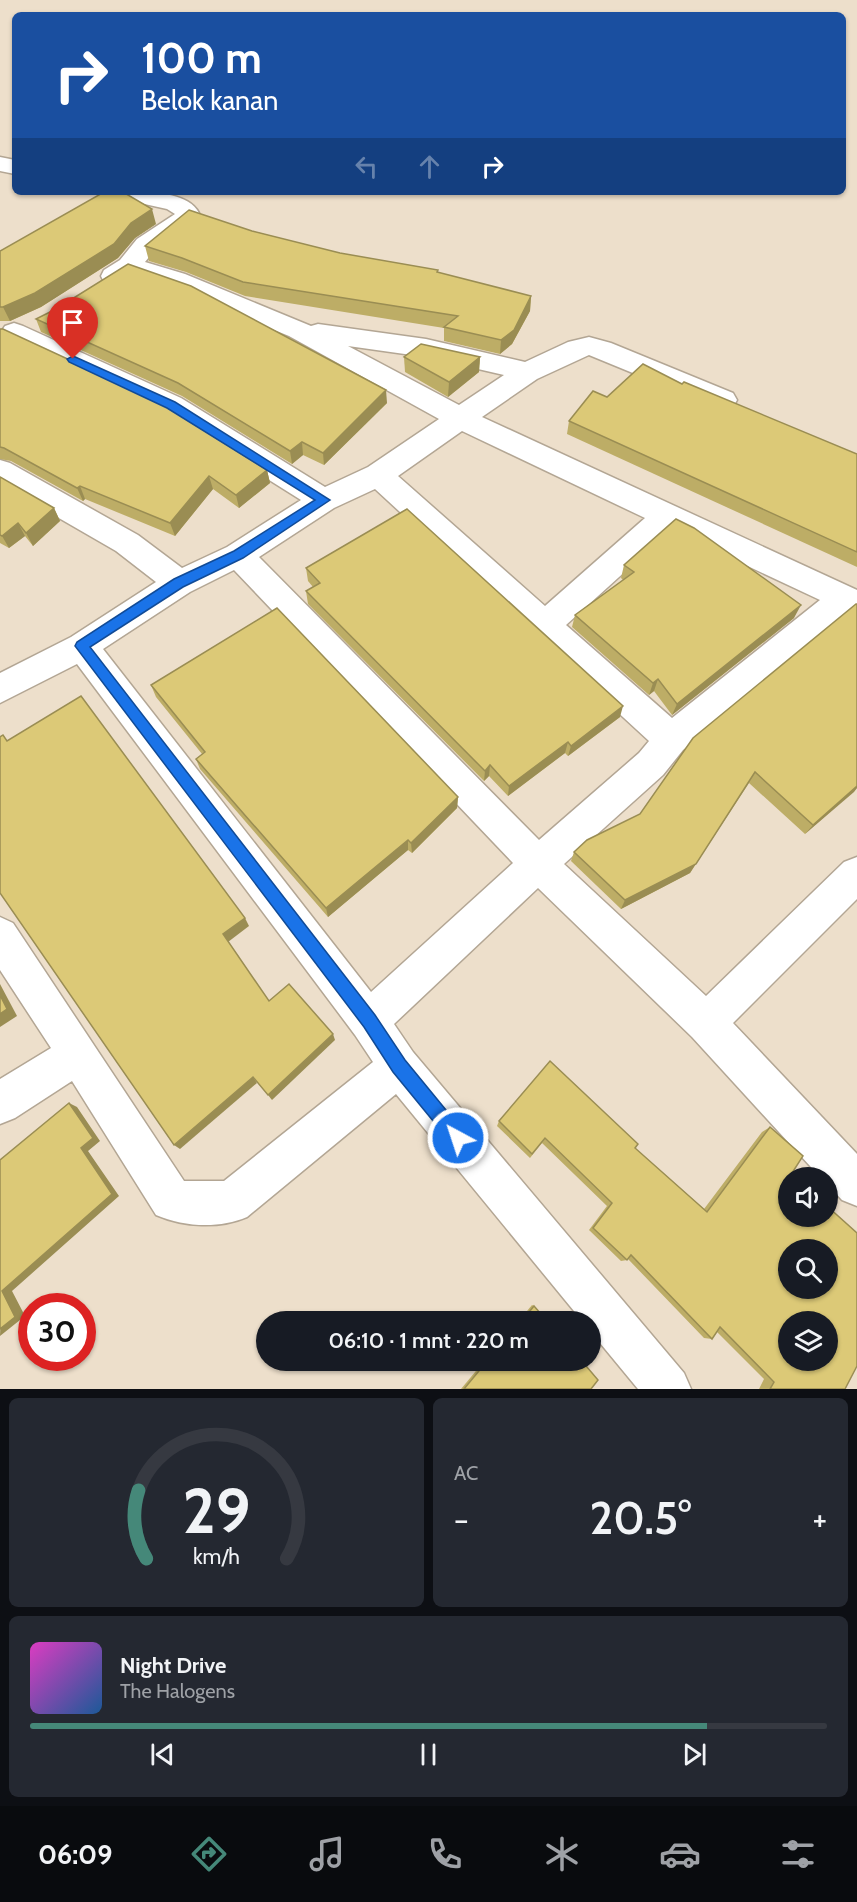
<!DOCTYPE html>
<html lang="id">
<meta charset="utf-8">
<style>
:root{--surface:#171b24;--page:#242831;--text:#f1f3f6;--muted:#9ea1a6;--line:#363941;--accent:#458879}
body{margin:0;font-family:Cabin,sans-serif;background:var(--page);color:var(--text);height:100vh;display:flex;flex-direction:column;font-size:22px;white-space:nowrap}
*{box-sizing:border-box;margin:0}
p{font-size:20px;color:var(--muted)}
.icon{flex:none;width:33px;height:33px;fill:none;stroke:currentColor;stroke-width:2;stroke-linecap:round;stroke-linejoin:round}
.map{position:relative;height:1389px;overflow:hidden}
.drawer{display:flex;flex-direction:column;gap:9px;padding:9px;background:#0d0f14;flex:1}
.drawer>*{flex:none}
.banner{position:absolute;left:12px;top:12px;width:834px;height:183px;border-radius:9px;box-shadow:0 2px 4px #0004;background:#1a4fa0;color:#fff;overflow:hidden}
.fabs{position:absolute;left:778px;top:1167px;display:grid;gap:12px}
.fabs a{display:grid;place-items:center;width:60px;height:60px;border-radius:50%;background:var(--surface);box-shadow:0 2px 4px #0004;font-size:30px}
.speed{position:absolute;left:18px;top:1293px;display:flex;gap:12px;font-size:30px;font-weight:700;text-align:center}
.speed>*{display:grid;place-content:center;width:78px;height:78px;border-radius:50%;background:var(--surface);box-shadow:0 2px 4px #0004;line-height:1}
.speed .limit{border:9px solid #d22;background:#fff;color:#111}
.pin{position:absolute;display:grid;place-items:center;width:51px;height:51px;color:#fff;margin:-62px -26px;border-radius:50% 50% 50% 0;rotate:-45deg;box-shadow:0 0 6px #0007}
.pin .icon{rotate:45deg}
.me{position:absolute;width:66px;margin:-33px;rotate:320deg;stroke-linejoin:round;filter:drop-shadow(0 0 4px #0008)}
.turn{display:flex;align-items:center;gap:21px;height:126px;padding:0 30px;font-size:27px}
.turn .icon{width:78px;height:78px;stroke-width:2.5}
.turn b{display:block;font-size:42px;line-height:51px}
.lanes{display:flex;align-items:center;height:57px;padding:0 30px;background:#0003;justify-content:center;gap:30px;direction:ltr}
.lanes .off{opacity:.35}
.big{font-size:45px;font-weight:600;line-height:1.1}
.drawer .widget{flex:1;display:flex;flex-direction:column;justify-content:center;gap:9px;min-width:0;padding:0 21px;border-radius:9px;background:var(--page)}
.drawer .dial{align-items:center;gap:0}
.dial svg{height:156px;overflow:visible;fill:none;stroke:var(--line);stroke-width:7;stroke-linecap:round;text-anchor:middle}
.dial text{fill:var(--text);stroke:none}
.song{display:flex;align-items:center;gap:18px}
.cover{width:72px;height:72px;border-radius:9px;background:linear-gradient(135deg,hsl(310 70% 55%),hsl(210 70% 35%))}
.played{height:6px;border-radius:3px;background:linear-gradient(90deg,var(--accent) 85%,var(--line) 85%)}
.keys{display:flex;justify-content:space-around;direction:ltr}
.heat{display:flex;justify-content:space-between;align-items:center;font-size:33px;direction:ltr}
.drawer .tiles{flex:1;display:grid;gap:9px;grid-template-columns:1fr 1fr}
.widget:last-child{grid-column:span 2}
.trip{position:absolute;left:256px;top:1311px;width:345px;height:60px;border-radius:30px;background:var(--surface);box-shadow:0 2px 4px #0004;font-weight:600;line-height:60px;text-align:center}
.dock{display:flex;height:96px;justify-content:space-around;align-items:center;background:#090b0e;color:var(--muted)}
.dock .icon{width:42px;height:42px}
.dock .selected{color:var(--accent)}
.dock b{font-size:27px;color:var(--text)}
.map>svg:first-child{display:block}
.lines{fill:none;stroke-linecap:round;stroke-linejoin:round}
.street-casing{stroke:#b3a694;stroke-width:3}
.street{fill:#fff;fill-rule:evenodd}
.wall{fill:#bdad66}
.shaded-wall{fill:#9a8d53}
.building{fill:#dcc977;stroke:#9a8d53;stroke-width:1.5;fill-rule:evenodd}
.route{fill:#1a73e8;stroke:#114b97;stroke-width:1.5}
</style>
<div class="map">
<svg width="857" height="1389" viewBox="0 0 857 1389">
<rect width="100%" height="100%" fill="#eddfcb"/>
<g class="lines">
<g class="street-casing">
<g id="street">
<polygon points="0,157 15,160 15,174 0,171"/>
<path d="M109,192C133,192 187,188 199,213C186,235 160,242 145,262L185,274L311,326L318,324L426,339L525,362L568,342L589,337L611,343L733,393L737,400L733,407L723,410L589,355L537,379L482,417L857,590V617L848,614L683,750L663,775L564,864L706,996L844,862L857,857V899L733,1023L857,1154V1206L842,1200L828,1185V1178H821L692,1037L538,888L394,1024L413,1052L684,1373L691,1389H638L591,1332V1322H583L396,1094L247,1217C219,1229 184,1227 156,1215L72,1081L15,1118L0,1124V1079L51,1048L0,970V917L13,923L184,1181H224L373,1062L355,1035L77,664L0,703V673L71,637L156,582L116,551L0,484V460L10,463L138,535L182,568L227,547L301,500L161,412L5,338L1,332L5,326L14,323L23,326L181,398L325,487L368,467L439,419L289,336L167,286L132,275L113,284L104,282L101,276L104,270L120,260L137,239L175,214L167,209L113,197ZM348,346L426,357L504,375L459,405ZM462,431L645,518L545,606L398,476ZM375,489L649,741L639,753L539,840L259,557L334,508ZM671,530L820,600L672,718L566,625ZM234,570L513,863L371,992L103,649L190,592Z"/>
</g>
</g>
<use href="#street" class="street"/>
</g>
<g class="wall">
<polygon points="156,224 135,238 118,258 41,307 10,321 0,321 0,251"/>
<polygon points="252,231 340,253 438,273 531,296 530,311 512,344 500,354 444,341 444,328 245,296 186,272 149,261 145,246"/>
<polygon points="36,319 387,403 324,465 303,455 292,464 182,396 41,332"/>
<polygon points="0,329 267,470 270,483 239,508 213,489 175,536 85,499 83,501 11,461 0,459"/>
<polygon points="404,357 480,357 479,372 448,397 405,372"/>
<polygon points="682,384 857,454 857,567 567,434 569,421 607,397"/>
<polygon points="0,477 54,508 60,521 33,546 25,536 9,548 0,543"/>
<polygon points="624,565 794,618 672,715 654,691 649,695 572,627 575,615 623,580 621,578"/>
<polygon points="306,568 620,717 568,756 565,753 508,796 489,776 484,781 308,604 306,591 313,587 308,581"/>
<polygon points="151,685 458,797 457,808 412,853 408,850 328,917 200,769 196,759 202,754 156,697"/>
<polygon points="693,738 857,788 805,834 749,783 690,873 621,909 571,861 574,852 640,814"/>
<polygon points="499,1121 635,1148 704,1209 762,1132 770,1127 792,1173 845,1389 759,1389 764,1379 717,1332 712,1339 704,1338 628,1259 627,1260 621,1261 589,1230 607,1206 542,1143 530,1158 497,1126"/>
<polygon points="532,1305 534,1306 548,1322 518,1322"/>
<polygon points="485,1360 581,1360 591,1389 461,1389"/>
</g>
<g class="shaded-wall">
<polygon points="152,209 156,224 135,238 118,258 41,307 10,321 3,307"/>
<polygon points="531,296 530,311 512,344 500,354 501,340"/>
<polygon points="480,357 479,372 448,397 449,382"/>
<polygon points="386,390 387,403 324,465 323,453"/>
<polygon points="302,442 303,455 292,464 290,451"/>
<polygon points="267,470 270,483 239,508 236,495"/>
<polygon points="209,476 213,489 175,536 170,523"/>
<polygon points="80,486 85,499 83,501 77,488"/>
<polygon points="54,508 60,521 33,546 26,533"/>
<polygon points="18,523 25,536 9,548 2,536"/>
<polygon points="801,605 794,618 672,715 677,704"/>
<polygon points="658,679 654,691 649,695 653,683"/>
<polygon points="623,706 620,717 568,756 571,746"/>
<polygon points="568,742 565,753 508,796 509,786"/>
<polygon points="490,765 489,776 484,781 485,771"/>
<polygon points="755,772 690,873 621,909 625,900"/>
<polygon points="857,786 857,788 854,792 805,834 813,825"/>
<polygon points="458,797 457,808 412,853 411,843"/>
<polygon points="408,840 408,850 328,917 326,908"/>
<polygon points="245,918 249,926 228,942 223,934"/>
<polygon points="0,984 17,1016 0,1027"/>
<polygon points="333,1034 335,1040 272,1100 268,1095"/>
<polygon points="253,1077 257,1083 180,1149 174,1145"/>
<polygon points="69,1103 77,1107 100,1141 88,1151 119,1196 12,1291 25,1316 0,1336 2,1291 81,1148"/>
</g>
<g class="building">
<polygon points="104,192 123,192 152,209 131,223 114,244 35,293 3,307 0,307 0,251"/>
<polygon points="189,210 252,231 340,253 438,270 437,272 531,296 514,330 501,340 444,327 458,316 243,282 182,258 145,246"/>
<polygon points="128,264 191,286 386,390 323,453 302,442 290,451 178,383 36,319 56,309"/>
<polygon points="0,329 3,329 156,400 267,470 236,495 209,476 170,523 80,486 77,488 4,448 0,447"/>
<polygon points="421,344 480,357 449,382 404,357"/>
<polygon points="643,364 682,384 684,382 857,454 857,552 569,421 593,391 607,397"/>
<polygon points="0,477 54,508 26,533 18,523 2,536 0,535"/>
<polygon points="407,509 623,706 571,746 568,742 509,786 490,765 485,771 306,591 320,583 306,568"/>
<polygon points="676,519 694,528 801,605 677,704 658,679 653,683 575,615 634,572 624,565"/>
<polygon points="856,604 857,604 857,786 813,825 755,772 696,864 625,900 574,852 587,840 640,814 693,738"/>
<polygon points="277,608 458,797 411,843 408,840 326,908 196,759 205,752 151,685"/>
<polygon points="81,696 245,918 223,934 269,1001 289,984 333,1034 268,1095 253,1077 174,1145 0,893 0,737 3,735 7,741"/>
<polygon points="0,995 7,1009 0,1014"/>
<path d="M550,1061L638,1144L635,1148L707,1212L770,1127L803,1156L792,1173L796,1178H789V1216H828V1207L857,1233V1366L845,1389H770L774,1382L720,1327L712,1339L631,1255L627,1260L593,1228L612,1203L545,1138L532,1154L499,1121ZM789,1250H828V1288H789ZM789,1322H828V1360H789Z"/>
<polygon points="69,1103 93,1138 81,1148 112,1194 2,1291 15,1317 0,1329 0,1160"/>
<polygon points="534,1306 548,1322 521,1322"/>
<polygon points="488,1360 581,1360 598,1380 591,1389 464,1389"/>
</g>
<polygon class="route" points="73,356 175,402 330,500 243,558 183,587 90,647 375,1015 405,1060 464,1132 467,1138 464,1144 458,1146 452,1144 393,1072 364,1027 75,646 77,642 174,579 234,551 315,500 167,408 69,362 67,359"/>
</svg>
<div class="fabs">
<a><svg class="icon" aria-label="sound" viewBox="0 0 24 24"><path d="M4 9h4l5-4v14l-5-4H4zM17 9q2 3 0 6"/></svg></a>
<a><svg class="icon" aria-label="search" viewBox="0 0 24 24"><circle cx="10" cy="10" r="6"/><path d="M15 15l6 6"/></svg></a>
<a><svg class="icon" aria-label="layers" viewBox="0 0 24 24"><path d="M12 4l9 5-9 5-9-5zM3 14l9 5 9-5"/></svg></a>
</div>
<div class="speed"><div class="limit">30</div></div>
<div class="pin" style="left:73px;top:359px;background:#d93025"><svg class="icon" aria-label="arrive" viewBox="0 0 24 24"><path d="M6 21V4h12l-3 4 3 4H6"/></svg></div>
<svg class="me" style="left:458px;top:1138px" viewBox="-20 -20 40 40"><circle r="17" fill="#1a73e8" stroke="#fff" stroke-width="3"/><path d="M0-11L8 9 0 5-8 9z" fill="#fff"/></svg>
<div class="trip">06:10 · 1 mnt · 220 m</div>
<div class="banner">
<div class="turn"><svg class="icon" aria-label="right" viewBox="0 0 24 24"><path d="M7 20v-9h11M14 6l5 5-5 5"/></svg><div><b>100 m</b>Belok kanan</div></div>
<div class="lanes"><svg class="icon off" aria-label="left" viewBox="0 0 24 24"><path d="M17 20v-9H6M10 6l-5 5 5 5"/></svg><svg class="icon off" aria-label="ahead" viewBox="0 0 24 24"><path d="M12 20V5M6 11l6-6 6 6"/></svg><svg class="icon" aria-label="right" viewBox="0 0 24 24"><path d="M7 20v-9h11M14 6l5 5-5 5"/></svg></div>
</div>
</div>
<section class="drawer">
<div class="tiles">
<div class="widget dial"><svg viewBox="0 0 100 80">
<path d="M14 69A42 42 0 1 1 86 69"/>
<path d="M14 69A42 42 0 0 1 10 34" stroke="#458879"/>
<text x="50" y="56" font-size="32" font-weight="700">29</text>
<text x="50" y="72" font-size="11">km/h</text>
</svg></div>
<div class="widget"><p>AC</p>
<div class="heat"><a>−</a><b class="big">20.5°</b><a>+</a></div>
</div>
<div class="widget">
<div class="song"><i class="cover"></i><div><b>Night Drive</b><p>The Halogens</p></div></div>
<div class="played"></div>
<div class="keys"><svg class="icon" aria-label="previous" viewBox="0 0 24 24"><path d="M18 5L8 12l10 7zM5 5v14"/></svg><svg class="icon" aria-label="pause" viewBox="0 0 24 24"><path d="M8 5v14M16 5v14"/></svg><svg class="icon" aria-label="next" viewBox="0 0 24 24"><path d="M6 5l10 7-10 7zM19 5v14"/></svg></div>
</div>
</div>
</section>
<nav class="dock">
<b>06:09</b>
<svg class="icon selected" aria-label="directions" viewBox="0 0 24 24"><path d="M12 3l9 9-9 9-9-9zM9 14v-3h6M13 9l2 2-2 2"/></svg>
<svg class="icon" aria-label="music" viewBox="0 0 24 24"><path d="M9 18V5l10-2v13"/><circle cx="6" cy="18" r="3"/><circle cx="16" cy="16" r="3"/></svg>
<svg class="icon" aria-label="phone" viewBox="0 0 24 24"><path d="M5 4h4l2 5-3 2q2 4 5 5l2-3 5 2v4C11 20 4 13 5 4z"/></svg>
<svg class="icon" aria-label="climate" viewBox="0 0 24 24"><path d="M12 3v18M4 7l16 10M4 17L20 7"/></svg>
<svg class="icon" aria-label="car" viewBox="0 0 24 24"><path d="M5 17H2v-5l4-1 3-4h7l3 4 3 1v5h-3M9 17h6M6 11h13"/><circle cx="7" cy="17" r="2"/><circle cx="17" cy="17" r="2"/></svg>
<svg class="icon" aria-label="filters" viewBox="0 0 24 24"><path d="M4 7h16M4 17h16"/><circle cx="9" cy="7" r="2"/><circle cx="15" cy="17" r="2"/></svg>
</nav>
